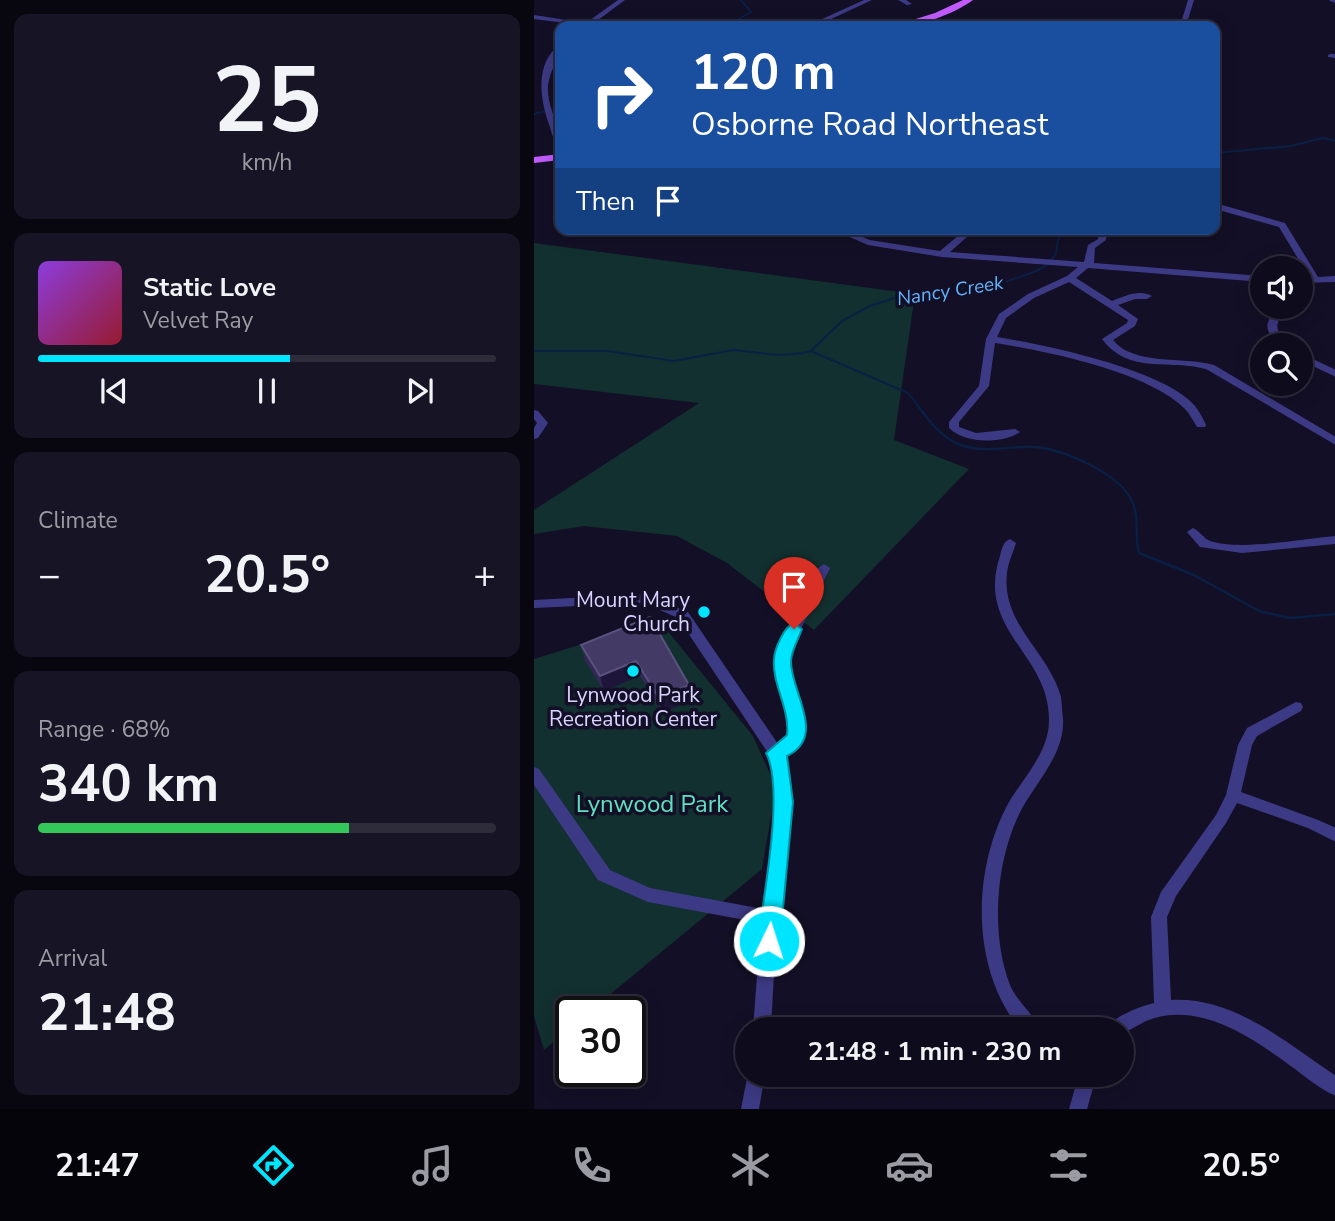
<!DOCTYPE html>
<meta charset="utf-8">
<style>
:root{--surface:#0e0b1c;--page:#171425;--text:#f1f3f6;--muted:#9b9ba3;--line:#2e2b3b;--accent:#00e5ff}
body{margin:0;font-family:"Nunito Sans",sans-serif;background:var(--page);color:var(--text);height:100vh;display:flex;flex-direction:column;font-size:26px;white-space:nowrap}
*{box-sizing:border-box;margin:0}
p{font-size:23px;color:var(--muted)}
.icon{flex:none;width:38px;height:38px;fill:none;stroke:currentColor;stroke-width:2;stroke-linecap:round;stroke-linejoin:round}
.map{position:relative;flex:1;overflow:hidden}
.sheet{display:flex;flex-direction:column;gap:14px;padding:14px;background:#08060f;width:534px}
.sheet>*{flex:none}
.top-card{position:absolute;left:21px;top:21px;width:665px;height:214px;border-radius:14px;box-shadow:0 4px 18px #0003,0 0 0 2px var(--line);background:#1a4fa0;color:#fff;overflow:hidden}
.controls{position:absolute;left:716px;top:256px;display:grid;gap:14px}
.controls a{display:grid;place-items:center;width:63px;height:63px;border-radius:50%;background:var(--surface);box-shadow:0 4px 18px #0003,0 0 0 2px var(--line);font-size:35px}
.speed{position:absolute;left:21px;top:996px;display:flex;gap:14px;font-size:35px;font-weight:700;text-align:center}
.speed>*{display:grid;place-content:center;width:91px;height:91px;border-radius:50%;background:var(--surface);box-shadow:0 4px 18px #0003,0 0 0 2px var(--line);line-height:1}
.speed .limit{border:4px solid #111;border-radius:10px;background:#fff;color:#111}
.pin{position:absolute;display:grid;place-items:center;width:60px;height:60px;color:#fff;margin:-72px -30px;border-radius:50% 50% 50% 0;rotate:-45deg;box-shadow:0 0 7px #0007}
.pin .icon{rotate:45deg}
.me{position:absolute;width:77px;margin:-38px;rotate:4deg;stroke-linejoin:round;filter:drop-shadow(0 0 5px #0008)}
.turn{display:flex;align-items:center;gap:24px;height:147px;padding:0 21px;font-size:32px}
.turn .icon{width:91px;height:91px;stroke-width:2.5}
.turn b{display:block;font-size:49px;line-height:60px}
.then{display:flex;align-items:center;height:66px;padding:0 21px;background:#0003;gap:14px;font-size:26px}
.big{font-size:52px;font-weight:700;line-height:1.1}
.sheet .widget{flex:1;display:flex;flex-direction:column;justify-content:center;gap:10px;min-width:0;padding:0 24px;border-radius:14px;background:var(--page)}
.sheet .dial{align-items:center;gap:0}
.dial b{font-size:91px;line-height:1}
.song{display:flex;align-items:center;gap:21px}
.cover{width:84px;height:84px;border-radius:10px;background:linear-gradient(135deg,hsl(270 70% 55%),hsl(350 70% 35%))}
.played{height:7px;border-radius:4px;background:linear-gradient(90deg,var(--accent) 55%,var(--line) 55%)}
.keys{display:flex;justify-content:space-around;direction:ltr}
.heat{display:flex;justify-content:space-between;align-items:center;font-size:38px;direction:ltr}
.charge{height:10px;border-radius:5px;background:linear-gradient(90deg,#34c759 68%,var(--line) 0)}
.trip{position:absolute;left:201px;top:1017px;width:399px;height:70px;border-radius:35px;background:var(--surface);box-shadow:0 4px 18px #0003,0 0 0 2px var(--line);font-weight:700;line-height:70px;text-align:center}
.tab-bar{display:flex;height:112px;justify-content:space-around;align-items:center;background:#06040b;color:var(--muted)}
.tab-bar .icon{width:49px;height:49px}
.tab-bar .selected{color:var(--accent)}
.tab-bar b{font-size:32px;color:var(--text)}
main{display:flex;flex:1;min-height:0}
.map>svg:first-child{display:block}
.green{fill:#12302f}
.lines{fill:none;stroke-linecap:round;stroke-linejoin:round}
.stream-far1{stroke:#0a1f44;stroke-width:2}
.stream{stroke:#0a1f44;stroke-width:2.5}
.minor{fill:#3d3a85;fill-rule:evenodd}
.major{fill:#c25bff;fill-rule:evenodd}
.wall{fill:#312854}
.shaded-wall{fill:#1d163a}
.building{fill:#433a66;stroke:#5a527e;stroke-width:2}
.route{fill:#00e5ff;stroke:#0095a6;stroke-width:2}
.poi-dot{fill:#00e5ff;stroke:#130f26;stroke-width:2.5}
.labels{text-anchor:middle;stroke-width:7;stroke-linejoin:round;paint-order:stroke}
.far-water-label{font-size:19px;font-style:italic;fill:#62b6ff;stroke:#130f26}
.poi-label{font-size:21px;fill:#d9d4ff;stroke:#130f26;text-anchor:end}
.near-park-label{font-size:24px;fill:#5fe0c0;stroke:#130f26}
</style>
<main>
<section class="sheet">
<div class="widget dial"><b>25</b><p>km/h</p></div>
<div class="widget">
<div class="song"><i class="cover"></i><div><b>Static Love</b><p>Velvet Ray</p></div></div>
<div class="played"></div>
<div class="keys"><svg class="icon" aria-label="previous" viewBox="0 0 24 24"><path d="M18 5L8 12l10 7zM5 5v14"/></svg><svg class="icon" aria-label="pause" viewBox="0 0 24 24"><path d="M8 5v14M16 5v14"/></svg><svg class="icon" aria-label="next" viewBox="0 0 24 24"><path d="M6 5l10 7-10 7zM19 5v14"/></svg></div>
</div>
<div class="widget"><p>Climate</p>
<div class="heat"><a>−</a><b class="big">20.5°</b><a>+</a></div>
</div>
<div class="widget"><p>Range · 68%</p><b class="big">340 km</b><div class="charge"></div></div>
<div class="widget"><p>Arrival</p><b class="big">21:48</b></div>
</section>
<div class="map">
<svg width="802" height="1109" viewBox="0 0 802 1109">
<rect width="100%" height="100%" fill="#130f26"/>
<g class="green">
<polygon points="0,243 381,294 360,440 435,469 280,630 193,563 143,536 50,526 0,534 0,510 165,403 0,384"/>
<polygon points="116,623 132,629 219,736 242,787 228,869 56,1011 37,1012 37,1027 10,1050 0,1016 0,659"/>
</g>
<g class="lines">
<g class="stream-far1">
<polyline points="192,26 217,12 207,0"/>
<polyline points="0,114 26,107"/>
<polyline points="681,153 757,146 789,138 802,141"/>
<polyline points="0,351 73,351 140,361 199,350 245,355 269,353 277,351 308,321 336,306 363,297 468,283 500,272 515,264 522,253 524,239 532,229"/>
<polyline points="277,351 374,393 385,407"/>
</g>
<path class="stream" d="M384,406C395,421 409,439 427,445C451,454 478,445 502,447C531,450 586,474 598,501C606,518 600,535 605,553L660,575L725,611L756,618L802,614"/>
<g class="minor">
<polygon points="84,0 91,0 56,26 0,19 0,15 52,23"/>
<polygon points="330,0 338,0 295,20 314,26 305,26 286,20"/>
<polygon points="364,0 372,0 378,4 373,5"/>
<polygon points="654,0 660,0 652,26 646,26"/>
<polygon points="795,0 802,0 802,3 796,1"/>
<path d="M26,44C27,58 13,72 14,92C15,111 27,128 26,146C20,142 18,135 16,127C6,100 0,64 26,44Z"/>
<polygon points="796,54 802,54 802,58 794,57 794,55"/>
<polygon points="681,203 751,223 784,277 802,276 802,282 766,283 766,277 775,277 745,227 681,209"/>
<polygon points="236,229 255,229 256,231 252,234"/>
<path d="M297,229H309L336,240L406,251L432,229H442L416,252L550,262L554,245L564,239L566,229H574L572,240L561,248L560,263L728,276V282L554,268L542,278L578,301C591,296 605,289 618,296L613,299H601L584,305L604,319L601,326L579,340C600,366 648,356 680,365L802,437V445L672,369C635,359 595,375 568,339L593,323L594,320L535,282L500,298L472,318L463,337C511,345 629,369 661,406C666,412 669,419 672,425L671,427H663C659,421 656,414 651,409C615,372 512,351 461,343L455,386L425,422V427L442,433L481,429L486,432C468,444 431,444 415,428V422L445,386L452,339L465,314L494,294L533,276L544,267L408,257L334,245Z"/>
<path d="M744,306H754C741,326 739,325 753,345H743C729,325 731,325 744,306Z"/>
<polygon points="766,353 802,370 802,377 766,360"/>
<polygon points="0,410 4,411 14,423 4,438 0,439 0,428 3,423 0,419"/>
<path d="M659,528C666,531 669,538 676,541C707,551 768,539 802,536V544L708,553L666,547L653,532Z"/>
<path d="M476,539L482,543C479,553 474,563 473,573C467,624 515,652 527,697C528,704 528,712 529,719C531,749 508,776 493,800C462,849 455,931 476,985C483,1002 499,1013 506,1029H486C436,968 438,869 475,802C490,777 514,753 515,722C517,654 441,631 466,556C468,548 469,542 476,539Z"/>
<path d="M290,564L296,568L257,650C250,686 294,725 251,755C267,782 248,881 244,915C241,953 239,991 237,1029H219L227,923L114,902L64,880L0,785V767L5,769L76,870L116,888L229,909L243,802L240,762L144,618L110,603L0,608V600L112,594L154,612L244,744C274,724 238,677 243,650L284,568Z"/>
<path d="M762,702L767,703L769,707L767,711L723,736L718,745L707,792L784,820L802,828V842L774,828L703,803L692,823L642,896L633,917L637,1000C699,996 753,1043 802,1076V1096C787,1090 773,1078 761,1069C720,1039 665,999 612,1021C604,1025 596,1030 588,1034V1029H572C578,1017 607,1006 620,1003L617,917L627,892L682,815L692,795L704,745L713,728Z"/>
<polygon points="214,1073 214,1074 231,1074 225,1109 207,1109"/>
<polygon points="545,1074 563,1074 553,1109 535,1109"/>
</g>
<g class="major">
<path d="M429,0H439C418,15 385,27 359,26L401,13Z"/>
<polygon points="26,154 26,160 0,163 0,157"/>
</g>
</g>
<polygon class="wall" points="116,617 158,700 128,713 106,676 70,691 51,661 47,645"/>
<g class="shaded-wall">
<polygon points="102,661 106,676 70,691 66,676"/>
<polygon points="155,685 158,700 128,713 125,698"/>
</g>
<polygon class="building" points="116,617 155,685 125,698 102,661 66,676 47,645"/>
<path class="route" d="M260,623L268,629C265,638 257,651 257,661C256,691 294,736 253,756L259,802L246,941L243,948L235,950L227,948L224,941C229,898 251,788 232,753L253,735C256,709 238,684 240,660C240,650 250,626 260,623Z"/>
<g class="poi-dot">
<circle cx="170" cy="612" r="7"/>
<circle cx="99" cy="671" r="7"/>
</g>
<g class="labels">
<g class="far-water-label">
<text transform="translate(416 290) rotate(-9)" y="7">Nancy Creek</text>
</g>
<g class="poi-label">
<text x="156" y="607">Mount Mary<tspan x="156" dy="24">Church</tspan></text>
<text x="99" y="702" text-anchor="middle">Lynwood Park<tspan x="99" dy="24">Recreation Center</tspan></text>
</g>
<g class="near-park-label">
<text x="118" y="812">Lynwood Park</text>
</g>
</g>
</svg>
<div class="controls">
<a><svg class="icon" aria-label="sound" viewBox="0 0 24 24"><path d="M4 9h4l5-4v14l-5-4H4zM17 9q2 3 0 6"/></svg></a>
<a><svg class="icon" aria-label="search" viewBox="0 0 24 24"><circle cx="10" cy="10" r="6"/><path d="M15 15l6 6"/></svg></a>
</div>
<div class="speed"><div class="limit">30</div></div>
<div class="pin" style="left:260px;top:629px;background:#d93025"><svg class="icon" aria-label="arrive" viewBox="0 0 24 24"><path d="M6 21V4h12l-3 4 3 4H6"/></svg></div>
<svg class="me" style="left:235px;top:941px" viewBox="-20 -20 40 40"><circle r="17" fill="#00e5ff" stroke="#fff" stroke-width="3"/><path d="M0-11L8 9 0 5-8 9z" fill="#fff"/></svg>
<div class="trip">21:48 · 1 min · 230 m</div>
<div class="top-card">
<div class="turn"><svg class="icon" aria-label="right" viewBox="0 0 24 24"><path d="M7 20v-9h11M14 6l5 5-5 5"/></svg><div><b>120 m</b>Osborne Road Northeast</div></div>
<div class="then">Then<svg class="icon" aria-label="arrive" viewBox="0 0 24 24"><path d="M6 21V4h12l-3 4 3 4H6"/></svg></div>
</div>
</div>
</main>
<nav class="tab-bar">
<b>21:47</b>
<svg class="icon selected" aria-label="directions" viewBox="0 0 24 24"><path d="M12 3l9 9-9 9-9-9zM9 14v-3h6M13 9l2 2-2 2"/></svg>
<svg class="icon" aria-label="music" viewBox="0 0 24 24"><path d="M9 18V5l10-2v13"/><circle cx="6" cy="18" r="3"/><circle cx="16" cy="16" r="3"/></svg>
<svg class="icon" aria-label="phone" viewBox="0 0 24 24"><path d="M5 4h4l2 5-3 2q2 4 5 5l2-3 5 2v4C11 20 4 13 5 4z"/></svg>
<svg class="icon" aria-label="climate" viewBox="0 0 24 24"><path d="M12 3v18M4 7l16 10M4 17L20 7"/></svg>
<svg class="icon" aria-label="car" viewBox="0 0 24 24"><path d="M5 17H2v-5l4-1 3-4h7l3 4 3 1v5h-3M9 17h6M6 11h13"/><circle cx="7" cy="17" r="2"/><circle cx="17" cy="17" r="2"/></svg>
<svg class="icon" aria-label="filters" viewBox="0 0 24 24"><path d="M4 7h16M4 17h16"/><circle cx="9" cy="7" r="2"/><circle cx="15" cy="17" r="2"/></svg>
<b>20.5°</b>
</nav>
